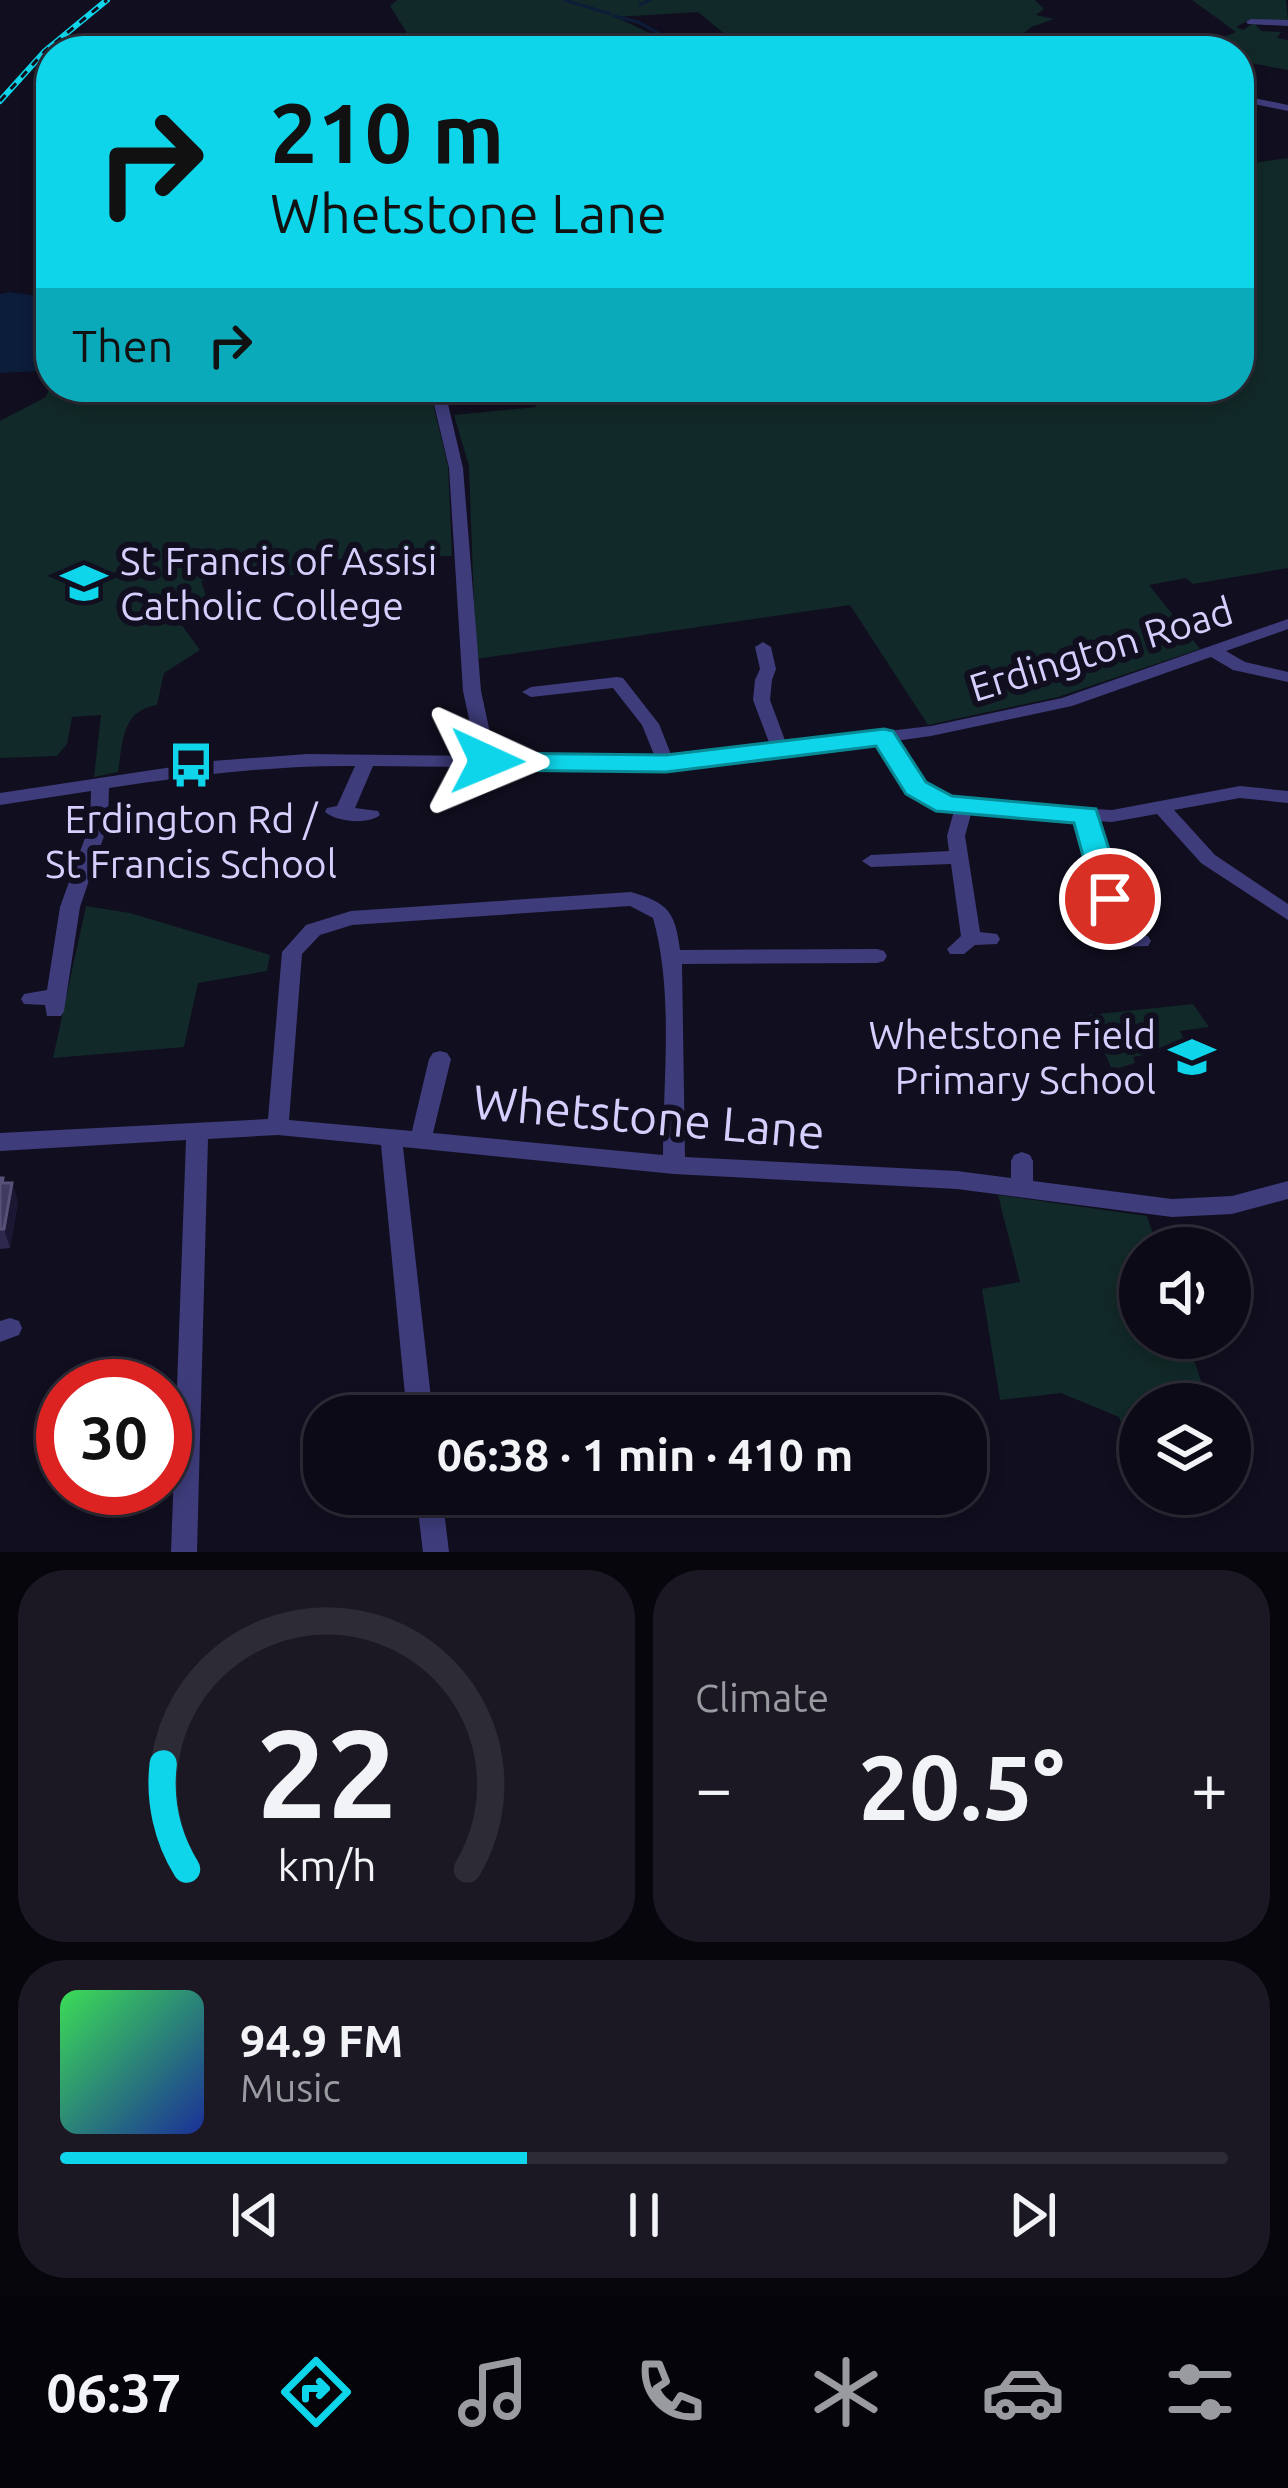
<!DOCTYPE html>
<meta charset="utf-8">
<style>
:root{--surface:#0d0a17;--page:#1b1824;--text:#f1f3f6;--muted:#9a9aa1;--line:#2d2b36;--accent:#0ed5e9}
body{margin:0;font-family:Ubuntu,sans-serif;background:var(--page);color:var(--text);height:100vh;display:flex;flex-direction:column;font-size:45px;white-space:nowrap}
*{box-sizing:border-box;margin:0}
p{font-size:39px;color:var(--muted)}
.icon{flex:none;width:66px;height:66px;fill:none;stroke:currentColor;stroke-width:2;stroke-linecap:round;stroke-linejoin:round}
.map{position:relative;height:1552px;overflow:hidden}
.drawer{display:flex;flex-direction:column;gap:18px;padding:18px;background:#07060d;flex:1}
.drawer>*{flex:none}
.banner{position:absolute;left:36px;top:36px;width:1218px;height:366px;border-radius:48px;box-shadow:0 6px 18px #0003,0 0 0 3px var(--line);background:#0ed5e9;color:#111;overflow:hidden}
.buttons{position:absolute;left:1119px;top:1227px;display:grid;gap:24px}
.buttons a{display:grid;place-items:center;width:132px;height:132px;border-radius:50%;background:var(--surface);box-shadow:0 6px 18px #0003,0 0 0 3px var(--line);font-size:60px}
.speed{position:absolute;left:36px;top:1359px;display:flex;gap:24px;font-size:60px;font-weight:700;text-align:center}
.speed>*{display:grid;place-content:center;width:156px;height:156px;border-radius:50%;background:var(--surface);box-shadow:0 6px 18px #0003,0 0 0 3px var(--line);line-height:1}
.speed .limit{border:18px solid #d22;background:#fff;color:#111}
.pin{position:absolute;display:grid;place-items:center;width:102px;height:102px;color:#fff;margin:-51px;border:6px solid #fff;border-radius:50%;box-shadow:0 3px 12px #0007}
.me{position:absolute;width:132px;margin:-66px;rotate:91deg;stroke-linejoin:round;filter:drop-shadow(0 0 9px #0008)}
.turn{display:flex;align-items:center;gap:42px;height:252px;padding:0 36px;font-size:54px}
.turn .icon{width:156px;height:156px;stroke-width:2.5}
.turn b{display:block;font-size:84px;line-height:102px}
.then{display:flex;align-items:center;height:114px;padding:0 36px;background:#0003;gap:24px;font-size:45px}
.big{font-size:90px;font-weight:700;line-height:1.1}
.drawer .widget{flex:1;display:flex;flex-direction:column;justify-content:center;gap:18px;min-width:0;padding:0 42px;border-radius:48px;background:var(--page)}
.drawer .dial{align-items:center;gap:0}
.dial svg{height:312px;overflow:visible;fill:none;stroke:var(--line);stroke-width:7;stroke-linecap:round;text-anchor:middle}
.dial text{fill:var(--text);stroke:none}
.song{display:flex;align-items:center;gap:36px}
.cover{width:144px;height:144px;border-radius:18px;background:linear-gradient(135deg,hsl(130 70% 55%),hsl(230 70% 35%))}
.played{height:12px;border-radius:6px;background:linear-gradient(90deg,var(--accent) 40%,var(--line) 40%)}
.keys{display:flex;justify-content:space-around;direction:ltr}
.heat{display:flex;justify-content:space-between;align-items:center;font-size:66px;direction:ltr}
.drawer .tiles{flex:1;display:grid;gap:18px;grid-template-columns:1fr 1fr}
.widget:last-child{grid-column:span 2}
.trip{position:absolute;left:303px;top:1395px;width:684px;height:120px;border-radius:48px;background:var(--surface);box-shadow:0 6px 18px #0003,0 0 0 3px var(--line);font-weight:700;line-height:120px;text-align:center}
.tab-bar{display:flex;height:192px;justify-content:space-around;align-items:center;background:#050409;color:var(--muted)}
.tab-bar .icon{width:84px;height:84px}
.tab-bar .selected{color:var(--accent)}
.tab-bar b{font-size:54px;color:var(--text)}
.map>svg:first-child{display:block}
.green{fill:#112928}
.water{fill:#0c1d3a}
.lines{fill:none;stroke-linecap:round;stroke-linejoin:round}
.stream{stroke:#0c1d3a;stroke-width:3}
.minor{fill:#3e3c7b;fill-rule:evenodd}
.rail-casing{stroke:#0ed5e9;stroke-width:6}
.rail{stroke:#110e1f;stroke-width:3;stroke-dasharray:8;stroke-linecap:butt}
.wall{fill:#2e284c}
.shaded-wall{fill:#1b1632}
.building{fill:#403a5f;stroke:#575178;stroke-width:3}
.route{fill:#0ed5e9;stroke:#098a97;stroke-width:3}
.labels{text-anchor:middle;stroke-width:12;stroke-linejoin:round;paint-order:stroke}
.poi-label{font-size:39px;fill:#d4cffc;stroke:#110e1f;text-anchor:start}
.street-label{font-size:39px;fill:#d4cffc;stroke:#110e1f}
.near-street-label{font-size:48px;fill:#d4cffc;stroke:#110e1f}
</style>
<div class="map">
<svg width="1288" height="1552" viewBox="0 0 1288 1552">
<rect width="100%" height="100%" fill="#110e1f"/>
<g class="green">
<polygon points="397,0 1035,0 1044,9 1036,15 1054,19 1031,27 1018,39 926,35 933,46 745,51 698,12 616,17 687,51 418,51 390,6"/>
<polygon points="1192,0 1286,0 1288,21 1247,21 1236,27 1243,30 1254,23 1261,31 1281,32 1277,38 1288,40 1288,70 1239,61 1239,51 1190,51 1236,32"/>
<polygon points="1288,158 1288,568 1193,584 1186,578 1149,585 1200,649 1058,697 928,725 850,605 476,659 469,466 454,415 536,407 529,387 1239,387 1239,165"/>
<path d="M51,384L429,387L448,466L452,556L316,560V576L269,574L201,581L211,610L178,620L200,650L164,673L157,705C121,711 123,742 118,772L94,777L101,715L72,717L67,744L57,756L0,758V421L46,397Z"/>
<polygon points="86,906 130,913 270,955 267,971 198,983 184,1047 53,1058"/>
<polygon points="1193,1004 1209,1027 1180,1031 1187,1046 1133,1057 1135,1063 1112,1070 1089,1015"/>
<polygon points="998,1195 1147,1216 1158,1248 1140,1248 1140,1338 1187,1338 1205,1393 1171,1404 1140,1404 1140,1472 1119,1417 1061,1393 1000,1400 982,1289 1020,1282"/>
</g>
<polygon class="water" points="9,292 51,298 51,355 41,371 0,373 0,294"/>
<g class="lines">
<g class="stream">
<polyline points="565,0 610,14"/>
<polyline points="640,5 650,0"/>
<polyline points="614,16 638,22 691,51"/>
</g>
<g class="minor">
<polygon points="1251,19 1288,20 1288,26 1248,24 1246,22"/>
<polygon points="1239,95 1288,105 1288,111 1239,101"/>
<path d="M430,387H444L463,468L481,691L495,756L655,757L642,725L613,688L531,697L522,692L531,687L617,677L623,678L659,724L672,757L770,745L753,700L755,680L760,669L755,647L763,642L771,647L776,669L772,680L770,700L786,743L931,726L1062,698L1288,619V629L1226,651L1245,662L1288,672V682L1233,670L1211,657L1072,706L931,736L895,741L923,784L967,802L1112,810L1240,786L1288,791V803L1240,798L1174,810L1215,855L1288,904V920L1201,863L1157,814L1112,822L1097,821L1130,935L1148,936L1151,941L1148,946L1115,947L1078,820L971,814L965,836L980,932L997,934L1000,939L997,944L975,945L964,954H950L947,949L961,936L951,864L871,867L862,861L871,855L949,851L947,836L954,811L910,792L879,743L666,769L373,766L355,808L378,811L380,815C368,825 337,822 325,812L327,808L337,806L355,766C272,765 191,776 109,788L108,824L80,907L64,1011L61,1016H47L45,1005L24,1004L21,999L24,994L47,990L60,907L90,824L91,791L0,805V793L212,761L307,754L477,756L463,691L449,468Z"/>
<path d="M631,892C668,903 675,911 680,950L877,949L884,951L887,956L884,961L877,963L682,964L685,1157L957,1171L1011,1178V1161L1014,1155L1022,1152L1030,1155L1033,1161V1181L1172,1199L1232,1196L1288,1181V1199L1232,1214L1172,1217L957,1189L674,1174L403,1147L433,1416H407L381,1145L278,1135L208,1139L197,1552H171L186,1140L0,1151V1133L268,1119L282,952L306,925L351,911ZM630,906L653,918C674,993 663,1078 663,1155L433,1133L451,1059L447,1053L440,1051L433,1053L429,1059L412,1131L289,1120L302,954L320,935L352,925Z"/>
<polygon points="10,1318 19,1321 22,1328 19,1335 0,1342 0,1321"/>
<polygon points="680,1399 689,1402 693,1410 690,1416 640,1416 644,1408"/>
<polygon points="416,1494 442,1494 449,1552 423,1552"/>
</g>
<g class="rail-casing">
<polyline id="rail" points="0,101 45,51 107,0"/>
</g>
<use href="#rail" class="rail"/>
</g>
<polygon class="wall" points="0,1178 5,1183 12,1183 18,1202 10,1248 0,1249"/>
<polygon class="shaded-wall" points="3,1178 9,1197 12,1183 18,1202 10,1248 4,1229"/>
<polygon class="building" points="0,1178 3,1178 2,1183 12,1183 4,1229 0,1229"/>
<polygon class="route" points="884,729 893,731 926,782 952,796 1096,809 1125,899 1120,906 1110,909 1095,899 1074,823 936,811 906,794 876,746 666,772 487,770 473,761 487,753 666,755"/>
<defs>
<g id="school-bare" transform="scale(3.6)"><path d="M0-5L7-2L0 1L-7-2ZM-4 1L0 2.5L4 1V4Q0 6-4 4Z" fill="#0ed5e9" stroke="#110e1f" stroke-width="2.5" paint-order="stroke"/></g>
<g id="bus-bare" transform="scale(3.6)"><path d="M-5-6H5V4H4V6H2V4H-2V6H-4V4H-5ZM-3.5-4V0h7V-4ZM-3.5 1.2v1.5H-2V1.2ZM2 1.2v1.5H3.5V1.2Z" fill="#0ed5e9" stroke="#110e1f" stroke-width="2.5" paint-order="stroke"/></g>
</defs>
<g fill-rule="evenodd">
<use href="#school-bare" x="84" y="583"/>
<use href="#bus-bare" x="191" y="765"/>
<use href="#school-bare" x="1192" y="1057"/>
</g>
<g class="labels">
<g class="poi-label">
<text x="120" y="575">St Francis of Assisi<tspan x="120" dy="45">Catholic College</tspan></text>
<text x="191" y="833" text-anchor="middle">Erdington Rd /<tspan x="191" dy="45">St Francis School</tspan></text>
<text x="1156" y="1049" text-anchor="end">Whetstone Field<tspan x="1156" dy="45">Primary School</tspan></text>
</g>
<g class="street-label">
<text transform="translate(1101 649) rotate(-17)" y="14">Erdington Road</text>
</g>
<g class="near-street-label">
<text transform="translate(649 1117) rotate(5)" y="17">Whetstone Lane</text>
</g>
</g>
</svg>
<div class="buttons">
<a><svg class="icon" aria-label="sound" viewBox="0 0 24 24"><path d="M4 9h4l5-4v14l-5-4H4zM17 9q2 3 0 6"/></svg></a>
<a><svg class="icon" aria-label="layers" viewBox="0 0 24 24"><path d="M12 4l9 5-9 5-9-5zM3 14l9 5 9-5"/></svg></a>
</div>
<div class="speed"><div class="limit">30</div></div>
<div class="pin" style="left:1110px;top:899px;background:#d93025"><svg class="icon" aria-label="arrive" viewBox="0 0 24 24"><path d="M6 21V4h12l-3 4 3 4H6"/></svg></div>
<svg class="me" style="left:487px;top:761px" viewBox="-20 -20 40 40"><path d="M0-17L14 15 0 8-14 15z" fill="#0ed5e9" stroke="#fff" stroke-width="4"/></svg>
<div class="trip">06:38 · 1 min · 410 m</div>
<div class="banner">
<div class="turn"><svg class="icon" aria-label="right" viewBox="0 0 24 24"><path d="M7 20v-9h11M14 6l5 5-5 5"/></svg><div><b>210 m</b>Whetstone Lane</div></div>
<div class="then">Then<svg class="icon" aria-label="right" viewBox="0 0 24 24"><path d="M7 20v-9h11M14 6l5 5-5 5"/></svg></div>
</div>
</div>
<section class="drawer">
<div class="tiles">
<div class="widget dial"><svg viewBox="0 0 100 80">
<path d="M14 69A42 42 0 1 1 86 69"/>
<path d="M14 69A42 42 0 0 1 8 42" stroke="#0ed5e9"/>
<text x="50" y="56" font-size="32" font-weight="700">22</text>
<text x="50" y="72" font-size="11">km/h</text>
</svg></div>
<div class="widget"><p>Climate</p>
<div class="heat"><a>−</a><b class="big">20.5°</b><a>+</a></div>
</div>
<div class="widget">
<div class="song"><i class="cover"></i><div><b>94.9 FM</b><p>Music</p></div></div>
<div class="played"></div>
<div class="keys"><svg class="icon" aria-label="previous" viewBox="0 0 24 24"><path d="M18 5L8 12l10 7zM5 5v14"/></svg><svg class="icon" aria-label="pause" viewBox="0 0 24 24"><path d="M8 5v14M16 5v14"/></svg><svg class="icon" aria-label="next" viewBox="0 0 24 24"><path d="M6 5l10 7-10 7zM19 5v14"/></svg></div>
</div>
</div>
</section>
<nav class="tab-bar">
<b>06:37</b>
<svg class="icon selected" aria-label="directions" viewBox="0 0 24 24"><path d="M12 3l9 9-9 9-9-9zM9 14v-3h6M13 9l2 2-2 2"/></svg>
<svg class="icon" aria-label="music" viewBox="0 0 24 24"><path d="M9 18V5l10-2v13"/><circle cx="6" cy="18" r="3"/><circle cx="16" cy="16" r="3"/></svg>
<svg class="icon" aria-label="phone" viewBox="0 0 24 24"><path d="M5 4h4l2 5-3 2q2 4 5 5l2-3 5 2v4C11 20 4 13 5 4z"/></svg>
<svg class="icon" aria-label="climate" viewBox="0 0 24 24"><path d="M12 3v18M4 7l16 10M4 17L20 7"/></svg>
<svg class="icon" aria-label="car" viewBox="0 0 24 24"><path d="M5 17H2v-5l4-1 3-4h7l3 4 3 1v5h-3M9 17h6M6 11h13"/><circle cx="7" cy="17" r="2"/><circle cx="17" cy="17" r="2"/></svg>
<svg class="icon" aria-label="filters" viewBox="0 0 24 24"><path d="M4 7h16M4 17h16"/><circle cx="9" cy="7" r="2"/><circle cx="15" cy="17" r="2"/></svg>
</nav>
